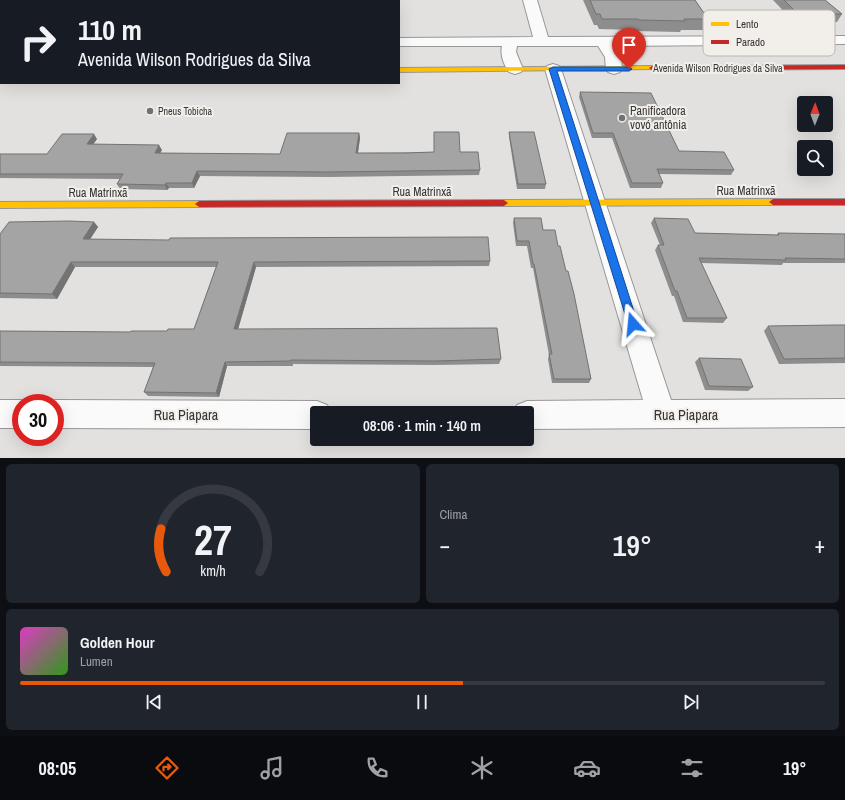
<!DOCTYPE html>
<html lang="pt">
<meta charset="utf-8">
<style>
:root{--surface:#171b24;--page:#20242c;--text:#f1f3f6;--muted:#9ea1a6;--line:#363941;--accent:#ea580c}
body{margin:0;font-family:"Archivo Narrow",sans-serif;background:var(--page);color:var(--text);height:100vh;display:flex;flex-direction:column;font-size:15px;white-space:nowrap}
*{box-sizing:border-box;margin:0}
p{font-size:13px;color:var(--muted)}
.icon{flex:none;width:22px;height:22px;fill:none;stroke:currentColor;stroke-width:2;stroke-linecap:round;stroke-linejoin:round}
.map{position:relative;height:458px;overflow:hidden}
.sheet{display:flex;flex-direction:column;gap:6px;padding:6px;background:#0d0f14;flex:1}
.sheet>*{flex:none}
.hud{position:absolute;left:0px;top:0px;width:400px;height:84px;box-shadow:0 4px 16px #0002;background:#171b24;color:var(--text);overflow:hidden}
.needle{width:26px;rotate:1deg}
.controls{position:absolute;left:797px;top:96px;display:grid;gap:8px}
.controls a{display:grid;place-items:center;width:36px;height:36px;border-radius:4px;background:var(--surface);box-shadow:0 4px 16px #0002;font-size:20px}
.speed{position:absolute;left:12px;top:394px;display:flex;gap:8px;font-size:20px;font-weight:700;text-align:center}
.speed>*{display:grid;place-content:center;width:52px;height:52px;border-radius:50%;background:var(--surface);box-shadow:0 4px 16px #0002;line-height:1}
.speed .limit{border:6px solid #d22;background:#fff;color:#111}
.pin{position:absolute;display:grid;place-items:center;width:34px;height:34px;color:#fff;margin:-41px -17px;border-radius:50% 50% 50% 0;rotate:-45deg;box-shadow:0 0 4px #0007}
.pin .icon{rotate:45deg}
.me{position:absolute;width:44px;margin:-22px;rotate:342deg;stroke-linejoin:round;filter:drop-shadow(0 0 3px #0008)}
.turn{display:flex;align-items:center;gap:14px;height:84px;padding:0 12px;font-size:18px}
.turn .icon{width:52px;height:52px;stroke-width:2.5}
.turn b{display:block;font-size:28px;line-height:34px}
.big{font-size:30px;font-weight:600;line-height:1.1}
.sheet .tile{flex:1;display:flex;flex-direction:column;justify-content:center;gap:6px;min-width:0;padding:0 14px;border-radius:6px;background:var(--page)}
.sheet .dial{align-items:center;gap:0}
.dial svg{height:104px;overflow:visible;fill:none;stroke:var(--line);stroke-width:7;stroke-linecap:round;text-anchor:middle}
.dial text{fill:var(--text);stroke:none}
.song{display:flex;align-items:center;gap:12px}
.cover{width:48px;height:48px;border-radius:6px;background:linear-gradient(135deg,hsl(310 70% 55%),hsl(110 70% 35%))}
.played{height:4px;border-radius:2px;background:linear-gradient(90deg,var(--accent) 55%,var(--line) 55%)}
.keys{display:flex;justify-content:space-around;direction:ltr}
.heat{display:flex;justify-content:space-between;align-items:center;font-size:22px;direction:ltr}
.sheet .tiles{flex:1;display:grid;gap:6px;grid-template-columns:1fr 1fr}
.tile:last-child{grid-column:span 2}
.trip{position:absolute;left:310px;top:406px;width:224px;height:40px;border-radius:4px;background:var(--surface);box-shadow:0 4px 16px #0002;font-weight:600;line-height:40px;text-align:center}
.menu{display:flex;height:64px;justify-content:space-around;align-items:center;background:#090b0e;color:var(--muted)}
.menu .icon{width:28px;height:28px}
.menu .on{color:var(--accent)}
.menu b{font-size:18px;color:var(--text)}
.map>svg:first-child{display:block}
.lines{fill:none;stroke-linecap:round;stroke-linejoin:round}
.street-casing{stroke:#989795;stroke-width:2}
.slow-casing{stroke:#989795;stroke-width:2}
.jam-casing{stroke:#989795;stroke-width:2}
.street{fill:#fbfafa;fill-rule:evenodd}
.slow{fill:#ffc107;fill-rule:evenodd}
.jam{fill:#c62828;fill-rule:evenodd}
.wall{fill:#8d8d8d}
.shaded-wall{fill:#737373}
.building{fill:#a4a4a4;stroke:#737373}
.route{fill:#1a73e8;stroke:#114b97}
.poi-dot{fill:#73716f;stroke:#f2efeb;stroke-width:1.5}
.labels{text-anchor:middle;stroke-width:4;stroke-linejoin:round;paint-order:stroke}
.far-street-label{font-size:10px;fill:#363533;stroke:#f2efeb}
.far-poi-label{font-size:10px;fill:#363533;stroke:#f2efeb;text-anchor:start}
.poi-label{font-size:12px;fill:#363533;stroke:#f2efeb;text-anchor:start}
.street-label{font-size:12px;fill:#363533;stroke:#f2efeb}
.near-street-label{font-size:14px;fill:#363533;stroke:#f2efeb}
.key{fill:#f2efeb;stroke:#bab7b4;stroke-width:1}
.key-label{font-size:11px;fill:#363533}
</style>
<div class="map">
<svg width="845" height="458" viewBox="0 0 845 458">
<rect width="100%" height="100%" fill="#e3e1df"/>
<g class="lines">
<g class="street-casing">
<g id="street">
<path d="M523,0H537L548,37L845,36V44L613,46L621,57L622,69L620,72L614,74L608,72L606,69L605,57L598,46H517L516,52L523,69L521,72L515,74L509,72C504,65 500,55 502,46H399V38L533,37Z"/>
<rect x="0" y="39" width="1" height="8"/>
<polygon points="553,64 559,66 561,69 671,400 845,399 845,427 527,429 527,413 513,413 517,405 527,401 643,400 545,69 547,66"/>
<rect x="0" y="69" width="1" height="10"/>
<polygon points="0,400 21,400 29,403 21,403 21,428 0,428"/>
<polygon points="55,400 317,401 327,405 331,413 317,413 317,429 55,428 55,403 47,403"/>
</g>
</g>
<g class="slow-casing">
<g id="slow">
<polygon points="652,66 655,68 654,69 399,72 399,68"/>
<polygon points="773,199 777,202 773,205 504,206 500,203 504,200"/>
<polygon points="199,201 203,204 199,207 0,208 0,202"/>
</g>
</g>
<g class="jam-casing">
<g id="jam">
<polygon points="845,65 845,69 652,70 649,68 652,66"/>
<polygon points="773,199 845,199 845,205 773,205 769,202"/>
<polygon points="504,200 508,203 504,206 199,207 195,204 199,201"/>
</g>
</g>
<use href="#street" class="street"/>
<use href="#slow" class="slow"/>
<use href="#jam" class="jam"/>
</g>
<g class="wall">
<polygon points="583,0 695,0 708,19 704,30 681,30 680,32 635,31 635,30 599,29 597,25 594,25"/>
<polygon points="773,0 825,0 842,14 837,22 794,22"/>
<polygon points="580,92 679,151 734,170 731,175 659,174 663,183 661,188 630,188 612,138 592,138 579,97"/>
<polygon points="509,132 546,184 545,189 517,189 509,137"/>
<polygon points="359,133 360,138 358,153 460,152 480,170 479,175 329,177 200,176 194,188 169,188 167,190 120,189 117,184 120,179 0,178 0,154 47,154 97,139 93,144 162,150 160,153 280,154"/>
<polygon points="514,218 543,230 558,246 591,379 589,383 552,383 548,359 549,355 533,268 531,268 527,246 516,246 513,223"/>
<polygon points="654,218 695,233 777,235 778,233 845,234 845,263 783,263 782,265 701,263 727,318 723,323 683,322 674,296 672,296 655,250 658,245 660,245 651,223"/>
<polygon points="94,222 98,227 90,239 490,261 489,266 256,267 238,329 501,359 499,364 435,365 293,364 293,366 227,366 219,397 148,396 144,392 153,367 0,366 0,331 130,332 167,331 194,329 216,267 75,267 57,299 0,298 0,234"/>
<polygon points="845,325 845,363 779,364 764,331 768,326"/>
<polygon points="699,358 753,387 748,391 705,390 695,362"/>
</g>
<g class="shaded-wall">
<polygon points="359,133 360,138 357,158 356,153"/>
<polygon points="94,134 97,139 90,149 87,144"/>
<polygon points="159,145 162,150 157,158 155,153"/>
<polygon points="197,171 200,176 194,188 192,183"/>
<polygon points="166,183 169,188 167,190 165,185"/>
<polygon points="94,222 98,227 87,244 83,239"/>
<polygon points="71,262 75,267 57,299 52,294"/>
<polygon points="254,262 256,267 237,333 234,329"/>
<polygon points="225,362 227,366 219,397 216,393"/>
</g>
<g class="building">
<polygon points="590,0 695,0 708,19 684,19 685,21 639,20 638,19 602,19 600,14 596,14"/>
<polygon points="784,0 825,0 842,14 798,14"/>
<polygon points="580,92 651,93 679,151 724,152 734,170 657,169 663,183 632,183 613,133 593,133"/>
<polygon points="434,132 459,132 460,152 478,152 480,170 328,172 197,171 192,183 166,183 165,185 117,184 123,174 0,174 0,154 47,154 62,134 94,134 87,144 159,145 155,153 280,154 287,133 359,133 356,153 405,153 434,152"/>
<polygon points="509,132 534,132 546,184 518,184"/>
<polygon points="514,218 541,218 543,230 555,230 558,246 560,246 566,271 568,271 574,294 591,379 554,379 549,354 552,354 534,264 533,264 529,241 517,241"/>
<polygon points="654,218 688,219 695,233 779,235 778,233 845,234 845,259 785,258 786,260 699,258 727,318 687,318 677,291 675,291 658,245 664,245"/>
<polygon points="69,221 94,222 83,239 169,240 170,238 488,237 490,261 254,262 234,329 497,328 501,359 435,361 291,360 291,361 225,362 216,393 144,392 155,363 0,362 0,331 130,332 131,331 167,331 168,329 194,329 218,262 71,262 52,294 0,293 0,234 9,222"/>
<polygon points="835,325 845,325 845,358 784,359 768,326"/>
<polygon points="699,358 741,359 753,387 709,386"/>
</g>
<polygon class="route" points="553,67 629,67 632,69 629,71 557,71 638,324 637,328 633,329 629,328 628,324 549,69"/>
<g class="poi-dot">
<circle cx="150" cy="111" r="4"/>
<circle cx="622" cy="118" r="4"/>
</g>
<g class="labels">
<g class="far-street-label">
<text x="718" y="72">Avenida Wilson Rodrigues da Silva</text>
</g>
<g class="far-poi-label">
<text x="158" y="115">Pneus Tobicha</text>
</g>
<g class="poi-label">
<text x="630" y="115">Panificadora<tspan x="630" dy="14">vovó antônia</tspan></text>
</g>
<g class="street-label">
<text x="746" y="195">Rua Matrinxã</text>
<text x="422" y="196">Rua Matrinxã</text>
<text x="98" y="197">Rua Matrinxã</text>
</g>
<g class="near-street-label">
<text x="186" y="420">Rua Piapara</text>
<text x="686" y="420">Rua Piapara</text>
</g>
</g>
<rect x="703" y="10" width="132" height="46" rx="6" class="key"/>
<rect x="711" y="22" width="18" height="4" fill="#ffc107"/>
<rect x="711" y="40" width="18" height="4" fill="#c62828"/>
<g class="key-label">
<text x="736" y="28">Lento</text>
<text x="736" y="46">Parado</text>
</g>
</svg>
<div class="controls">
<a><svg class="needle" viewBox="-14 -14 28 28"><path d="M0-13l5 13h-10z" fill="#e53935"/><path d="M0 13l5-13h-10z" fill="#9ea1a6"/></svg></a>
<a><svg class="icon" aria-label="search" viewBox="0 0 24 24"><circle cx="10" cy="10" r="6"/><path d="M15 15l6 6"/></svg></a>
</div>
<div class="speed"><div class="limit">30</div></div>
<div class="pin" style="left:629px;top:69px;background:#d93025"><svg class="icon" aria-label="arrive" viewBox="0 0 24 24"><path d="M6 21V4h12l-3 4 3 4H6"/></svg></div>
<svg class="me" style="left:633px;top:324px" viewBox="-20 -20 40 40"><path d="M0-17L14 15 0 8-14 15z" fill="#1a73e8" stroke="#fff" stroke-width="4"/></svg>
<div class="trip">08:06 · 1 min · 140 m</div>
<div class="hud">
<div class="turn"><svg class="icon" aria-label="right" viewBox="0 0 24 24"><path d="M7 20v-9h11M14 6l5 5-5 5"/></svg><div><b>110 m</b>Avenida Wilson Rodrigues da Silva</div></div>
</div>
</div>
<section class="sheet">
<div class="tiles">
<div class="tile dial"><svg viewBox="0 0 100 80">
<path d="M14 69A42 42 0 1 1 86 69"/>
<path d="M14 69A42 42 0 0 1 10 36" stroke="#ea580c"/>
<text x="50" y="56" font-size="32" font-weight="700">27</text>
<text x="50" y="72" font-size="11">km/h</text>
</svg></div>
<div class="tile"><p>Clima</p>
<div class="heat"><a>−</a><b class="big">19°</b><a>+</a></div>
</div>
<div class="tile">
<div class="song"><i class="cover"></i><div><b>Golden Hour</b><p>Lumen</p></div></div>
<div class="played"></div>
<div class="keys"><svg class="icon" aria-label="previous" viewBox="0 0 24 24"><path d="M18 5L8 12l10 7zM5 5v14"/></svg><svg class="icon" aria-label="pause" viewBox="0 0 24 24"><path d="M8 5v14M16 5v14"/></svg><svg class="icon" aria-label="next" viewBox="0 0 24 24"><path d="M6 5l10 7-10 7zM19 5v14"/></svg></div>
</div>
</div>
</section>
<nav class="menu">
<b>08:05</b>
<svg class="icon on" aria-label="directions" viewBox="0 0 24 24"><path d="M12 3l9 9-9 9-9-9zM9 14v-3h6M13 9l2 2-2 2"/></svg>
<svg class="icon" aria-label="music" viewBox="0 0 24 24"><path d="M9 18V5l10-2v13"/><circle cx="6" cy="18" r="3"/><circle cx="16" cy="16" r="3"/></svg>
<svg class="icon" aria-label="phone" viewBox="0 0 24 24"><path d="M5 4h4l2 5-3 2q2 4 5 5l2-3 5 2v4C11 20 4 13 5 4z"/></svg>
<svg class="icon" aria-label="climate" viewBox="0 0 24 24"><path d="M12 3v18M4 7l16 10M4 17L20 7"/></svg>
<svg class="icon" aria-label="car" viewBox="0 0 24 24"><path d="M5 17H2v-5l4-1 3-4h7l3 4 3 1v5h-3M9 17h6M6 11h13"/><circle cx="7" cy="17" r="2"/><circle cx="17" cy="17" r="2"/></svg>
<svg class="icon" aria-label="filters" viewBox="0 0 24 24"><path d="M4 7h16M4 17h16"/><circle cx="9" cy="7" r="2"/><circle cx="15" cy="17" r="2"/></svg>
<b>19°</b>
</nav>
